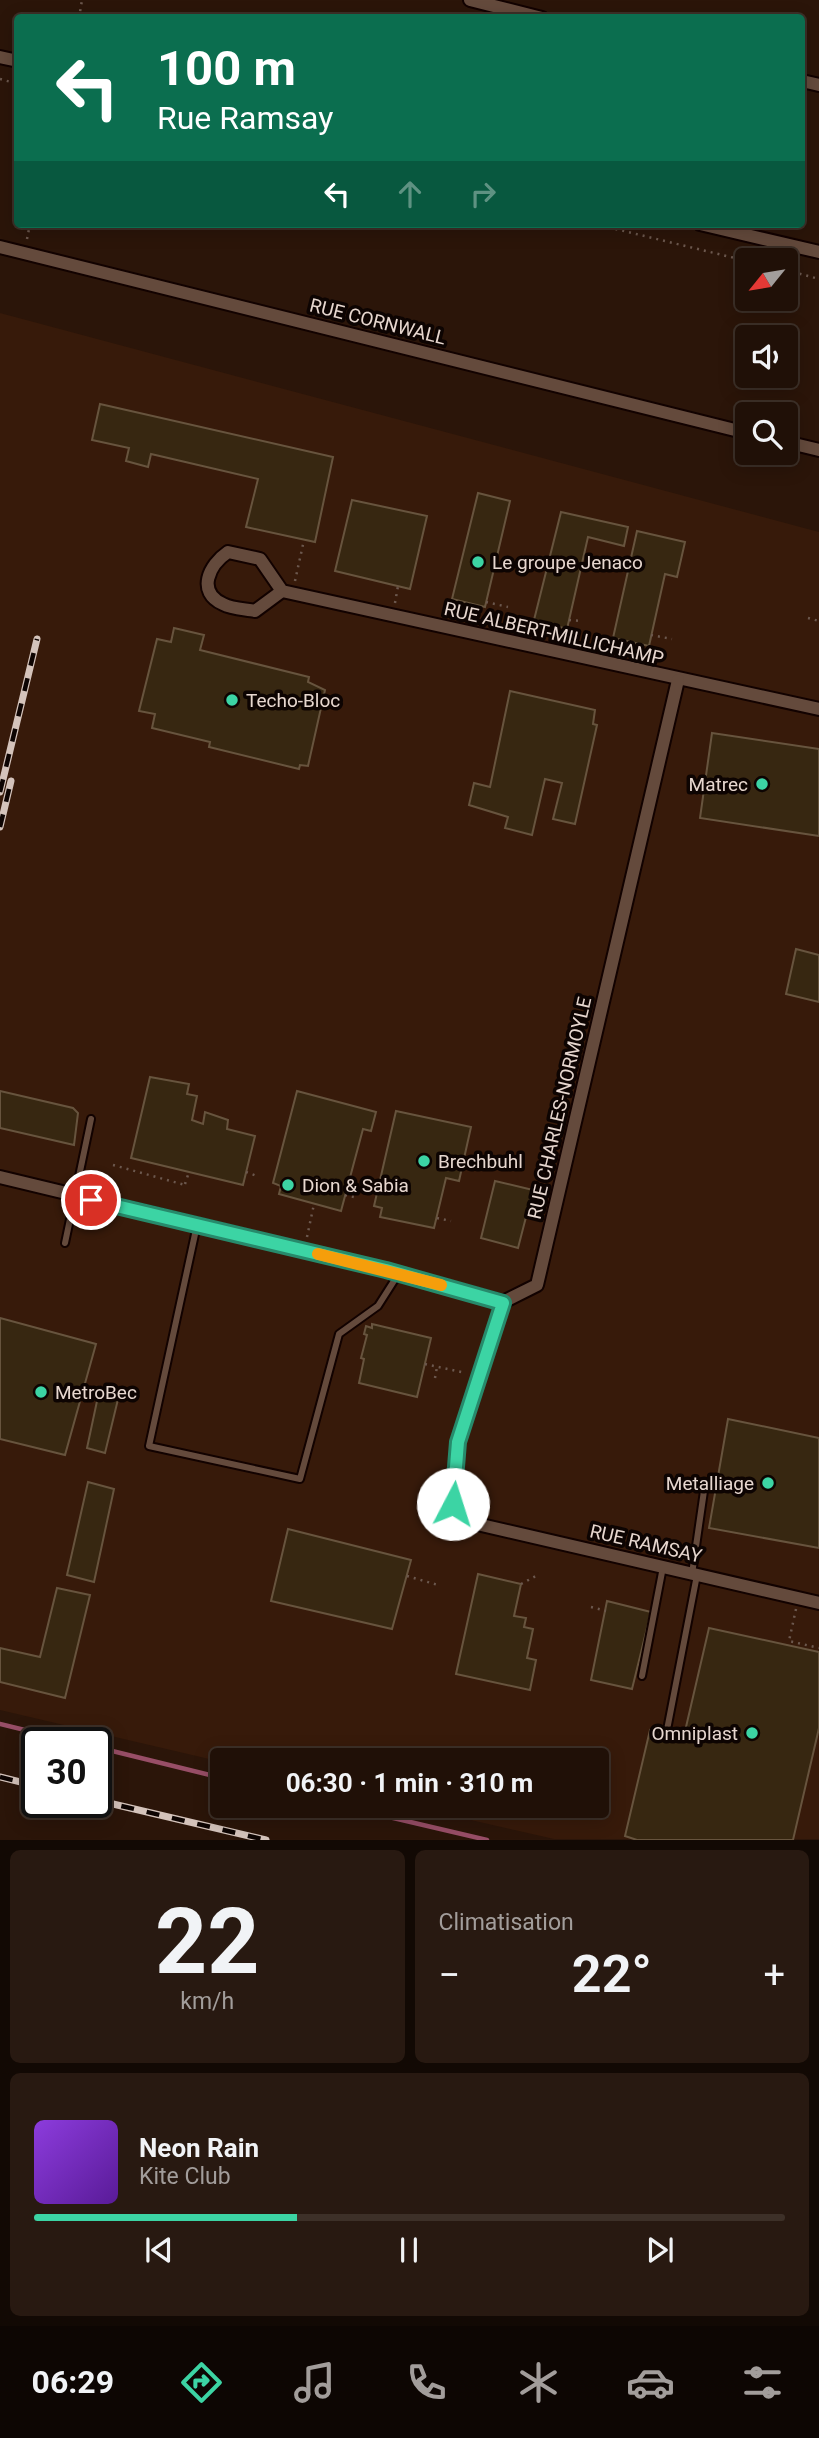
<!DOCTYPE html>
<html lang="fr">
<meta charset="utf-8">
<style>
:root{--surface:#201007;--page:#281911;--text:#f1f3f6;--muted:#a29d9b;--line:#3d3028;--accent:#3cd4a4}
body{margin:0;font-family:Roboto,sans-serif;background:var(--page);color:var(--text);height:100vh;display:flex;flex-direction:column;font-size:26px;white-space:nowrap}
*{box-sizing:border-box;margin:0}
p{font-size:23px;color:var(--muted)}
.icon{flex:none;width:38px;height:38px;fill:none;stroke:currentColor;stroke-width:2;stroke-linecap:round;stroke-linejoin:round}
.map{position:relative;height:1840px;overflow:hidden}
.side{display:flex;flex-direction:column;gap:10px;padding:10px;background:#120904;flex:1}
.side>*{flex:none}
.guide{position:absolute;left:14px;top:14px;width:791px;height:214px;border-radius:7px;box-shadow:0 4px 18px #0003,0 0 0 2px var(--line);background:#0b6e4f;color:#fff;overflow:hidden}
.needle{width:46px;rotate:240deg}
.tools{position:absolute;left:735px;top:248px;display:grid;gap:14px}
.tools a{display:grid;place-items:center;width:63px;height:63px;border-radius:7px;background:var(--surface);box-shadow:0 4px 18px #0003,0 0 0 2px var(--line);font-size:35px}
.speed{position:absolute;left:21px;top:1727px;display:flex;gap:14px;font-size:35px;font-weight:700;text-align:center}
.speed>*{display:grid;place-content:center;width:91px;height:91px;border-radius:50%;background:var(--surface);box-shadow:0 4px 18px #0003,0 0 0 2px var(--line);line-height:1}
.speed .limit{border:4px solid #111;border-radius:10px;background:#fff;color:#111}
.pin{position:absolute;display:grid;place-items:center;width:60px;height:60px;color:#fff;margin:-30px;border:4px solid #fff;border-radius:50%;box-shadow:0 2px 7px #0007}
.me{position:absolute;width:77px;margin:-38px;rotate:5deg;stroke-linejoin:round;filter:drop-shadow(0 0 5px #0008)}
.turn{display:flex;align-items:center;gap:24px;height:147px;padding:0 28px;font-size:32px}
.turn .icon{width:91px;height:91px;stroke-width:2.5}
.turn b{display:block;font-size:49px;line-height:60px}
.lanes{display:flex;align-items:center;height:66px;padding:0 28px;background:#0003;justify-content:center;gap:35px;direction:ltr}
.lanes .off{opacity:.35}
.big{font-size:52px;font-weight:700;line-height:1.1}
.side .widget{flex:1;display:flex;flex-direction:column;justify-content:center;gap:10px;min-width:0;padding:0 24px;border-radius:10px;background:var(--page)}
.side .dial{align-items:center;gap:0}
.dial b{font-size:91px;line-height:1}
.song{display:flex;align-items:center;gap:21px}
.cover{width:84px;height:84px;border-radius:10px;background:linear-gradient(135deg,hsl(270 70% 55%),hsl(270 70% 35%))}
.played{height:7px;border-radius:4px;background:linear-gradient(90deg,var(--accent) 35%,var(--line) 35%)}
.keys{display:flex;justify-content:space-around;direction:ltr}
.heat{display:flex;justify-content:space-between;align-items:center;font-size:38px;direction:ltr}
.side .tiles{flex:1;display:grid;gap:10px;grid-template-columns:1fr 1fr}
.widget:last-child{grid-column:span 2}
.trip{position:absolute;left:210px;top:1748px;width:399px;height:70px;border-radius:7px;background:var(--surface);box-shadow:0 4px 18px #0003,0 0 0 2px var(--line);font-weight:700;line-height:70px;text-align:center}
.dock{display:flex;height:112px;justify-content:space-around;align-items:center;background:#0d0603;color:var(--muted)}
.dock .icon{width:49px;height:49px}
.dock .current{color:var(--accent)}
.dock b{font-size:32px;color:var(--text)}
.map>svg:first-child{display:block}
.built{fill:#371a0a}
.lines{fill:none;stroke-linecap:round;stroke-linejoin:round}
.stream{stroke:#984e67;stroke-width:4.5}
.building{fill:#372711;stroke:#67543e;stroke-width:2}
.service-casing{stroke:#120200;stroke-width:10}
.minor-casing{stroke:#120200;stroke-width:16}
.path{stroke:#6c584e;stroke-width:2.5;stroke-dasharray:2 5;stroke-linecap:butt}
.service{stroke:#644a3c;stroke-width:6}
.minor{stroke:#644a3c;stroke-width:12}
.rail-casing{stroke:#d4c3bb;stroke-width:7}
.rail{stroke:#0d0402;stroke-width:4.5;stroke-dasharray:13;stroke-linecap:butt}
.route-casing{stroke:#278a6b;stroke-width:18}
.route{stroke:#3cd4a4;stroke-width:12}
.slow{stroke:#f59e0b;stroke-width:12}
.poi-dot{fill:#3cd4a4;stroke:#0d0402;stroke-width:2.5}
.labels{text-anchor:middle;stroke-width:7;stroke-linejoin:round;paint-order:stroke}
.street-label{font-size:19px;fill:#e7d7cf;stroke:#0d0402}
.poi-label{font-size:19px;fill:#e7d7cf;stroke:#0d0402;text-anchor:start}
</style>
<div class="map">
<svg width="819" height="1840" viewBox="0 0 819 1840">
<rect width="100%" height="100%" fill="#2b1509"/>
<polygon class="built" points="0,313 819,532 819,1839 554,1839 410,1806 597,1806 597,1760 222,1762 0,1710"/>
<g class="lines">
<g class="stream">
<polyline points="0,1724 78,1743"/>
<polyline points="96,1747 222,1778"/>
<polyline points="342,1806 487,1840"/>
</g>
</g>
<g class="building">
<polygon points="100,404 333,457 315,542 246,527 258,479 151,454 148,467 126,461 129,448 92,440"/>
<polygon points="478,493 510,501 485,607 452,599"/>
<polygon points="352,500 427,516 410,589 335,571"/>
<polygon points="561,512 628,527 624,546 588,537 567,629 534,620"/>
<polygon points="637,531 685,542 677,577 665,574 649,646 613,638"/>
<polygon points="174,628 204,635 200,650 309,677 308,682 325,690 308,766 300,765 299,769 209,747 210,742 152,728 155,714 139,711 157,639 171,642"/>
<polygon points="510,691 595,710 593,724 597,725 575,824 553,819 562,783 545,779 532,835 505,828 508,817 469,805 474,783 490,787"/>
<polygon points="712,733 819,749 819,836 700,818"/>
<polygon points="796,949 819,955 819,1002 786,994"/>
<polygon points="150,1077 189,1084 187,1094 197,1096 192,1120 203,1124 205,1112 228,1120 227,1129 255,1136 243,1185 131,1158"/>
<polygon points="0,1091 73,1108 78,1113 74,1145 0,1128"/>
<polygon points="297,1091 376,1112 371,1131 363,1129 341,1211 279,1194 281,1186 273,1183"/>
<polygon points="396,1111 471,1127 459,1181 446,1178 434,1228 380,1217 382,1208 374,1206"/>
<polygon points="495,1181 533,1190 518,1248 481,1238"/>
<polygon points="0,1318 96,1344 65,1455 0,1439"/>
<polygon points="372,1324 431,1338 417,1397 359,1383 364,1359 361,1358 367,1335 364,1334 366,1326 372,1328"/>
<polygon points="100,1387 120,1391 105,1453 87,1448"/>
<polygon points="728,1419 819,1438 819,1548 709,1528"/>
<polygon points="88,1482 114,1489 94,1582 67,1575"/>
<polygon points="288,1529 411,1560 392,1629 271,1601"/>
<polygon points="478,1574 521,1584 514,1616 526,1618 524,1627 533,1629 527,1658 536,1660 530,1690 456,1674"/>
<polygon points="57,1588 90,1595 65,1698 0,1682 0,1648 40,1657"/>
<polygon points="607,1601 651,1612 632,1689 591,1680"/>
<polygon points="709,1628 819,1652 819,1728 793,1840 637,1840 625,1836 650,1730 683,1740"/>
</g>
<g class="lines">
<g class="service-casing">
<g id="service">
<polyline points="197,1225 149,1446 300,1479 339,1334 378,1306 399,1273"/>
<polyline points="65,1243 91,1119"/>
<polyline points="692,1574 705,1484"/>
<polyline points="642,1676 663,1567"/>
<polyline points="666,1735 697,1575"/>
</g>
</g>
<g class="minor-casing">
<g id="minor">
<polyline points="470,0 542,18"/>
<polyline points="0,57 18,61"/>
<polyline points="802,81 819,85"/>
<polyline points="700,224 819,252"/>
<polyline points="0,247 747,433"/>
<polyline points="786,442 819,450"/>
<path d="M282,591L255,611C245,609 232,609 223,604C196,592 209,565 228,552L260,559L282,591L819,709"/>
<polyline points="678,680 537,1285 503,1302 458,1442 453,1504 464,1521 819,1603"/>
<polyline points="0,1177 386,1270 503,1302"/>
</g>
</g>
<g class="path">
<polyline points="79,18 82,0"/>
<polyline points="0,79 18,84"/>
<polyline points="595,224 747,261"/>
<polyline points="27,239 30,224"/>
<polyline points="786,270 819,279"/>
<polyline points="295,581 304,540"/>
<polyline points="486,602 508,607"/>
<polyline points="395,603 398,586"/>
<polyline points="808,618 819,621"/>
<polyline points="569,620 582,621"/>
<polyline points="651,635 672,639"/>
<polyline points="113,1165 185,1185"/>
<polyline points="246,1172 257,1176"/>
<polyline points="185,1184 189,1172"/>
<polyline points="345,1195 358,1198"/>
<polyline points="437,1218 451,1221"/>
<polyline points="307,1237 314,1204"/>
<polyline points="425,1364 466,1373"/>
<polyline points="435,1378 437,1367"/>
<polyline points="480,1512 482,1501"/>
<polyline points="407,1576 438,1585"/>
<polyline points="521,1584 536,1576"/>
<polyline points="591,1607 606,1611"/>
<polyline points="796,1609 789,1641 819,1648"/>
</g>
<use href="#service" class="service"/>
<use href="#minor" class="minor"/>
<g class="rail-casing">
<g id="rail">
<polyline points="0,792 37,639"/>
<polyline points="0,827 11,781"/>
<polyline points="0,1777 37,1786"/>
<polyline points="96,1800 266,1840"/>
</g>
</g>
<use href="#rail" class="rail"/>
</g>
<g class="lines">
<g class="route-casing">
<polyline id="route" points="91,1200 386,1270 503,1303 458,1442 453,1504"/>
</g>
<use href="#route" class="route"/>
<polyline class="slow" points="318,1254 441,1285"/>
</g>
<g class="poi-dot">
<circle cx="478" cy="562" r="7"/>
<circle cx="232" cy="700" r="7"/>
<circle cx="762" cy="784" r="7"/>
<circle cx="424" cy="1161" r="7"/>
<circle cx="288" cy="1185" r="7"/>
<circle cx="41" cy="1392" r="7"/>
<circle cx="768" cy="1483" r="7"/>
<circle cx="752" cy="1733" r="7"/>
</g>
<g class="labels">
<g class="street-label">
<text transform="translate(378 321) rotate(14)" y="7">RUE CORNWALL</text>
<text transform="translate(554 633) rotate(13)" y="7">RUE ALBERT-MILLICHAMP</text>
<text transform="translate(559 1108) rotate(-77)" y="7">RUE CHARLES-NORMOYLE</text>
<text transform="translate(646 1543) rotate(13)" y="7">RUE RAMSAY</text>
</g>
<g class="poi-label">
<text x="492" y="569">Le groupe Jenaco</text>
<text x="246" y="707">Techo-Bloc</text>
<text x="748" y="791" text-anchor="end">Matrec</text>
<text x="438" y="1168">Brechbuhl</text>
<text x="302" y="1192">Dion &amp; Sabia</text>
<text x="55" y="1399">MetroBec</text>
<text x="754" y="1490" text-anchor="end">Metalliage</text>
<text x="738" y="1740" text-anchor="end">Omniplast</text>
</g>
</g>
</svg>
<div class="tools">
<a><svg class="needle" viewBox="-14 -14 28 28"><path d="M0-13l5 13h-10z" fill="#e53935"/><path d="M0 13l5-13h-10z" fill="#a29d9b"/></svg></a>
<a><svg class="icon" aria-label="sound" viewBox="0 0 24 24"><path d="M4 9h4l5-4v14l-5-4H4zM17 9q2 3 0 6"/></svg></a>
<a><svg class="icon" aria-label="search" viewBox="0 0 24 24"><circle cx="10" cy="10" r="6"/><path d="M15 15l6 6"/></svg></a>
</div>
<div class="speed"><div class="limit">30</div></div>
<div class="pin" style="left:91px;top:1200px;background:#d93025"><svg class="icon" aria-label="arrive" viewBox="0 0 24 24"><path d="M6 21V4h12l-3 4 3 4H6"/></svg></div>
<svg class="me" style="left:453px;top:1504px" viewBox="-20 -20 40 40"><circle r="19" fill="#fff"/><path d="M0-13L10 11 0 6-10 11z" fill="#3cd4a4"/></svg>
<div class="trip">06:30 · 1 min · 310 m</div>
<div class="guide">
<div class="turn"><svg class="icon" aria-label="left" viewBox="0 0 24 24"><path d="M17 20v-9H6M10 6l-5 5 5 5"/></svg><div><b>100 m</b>Rue Ramsay</div></div>
<div class="lanes"><svg class="icon" aria-label="left" viewBox="0 0 24 24"><path d="M17 20v-9H6M10 6l-5 5 5 5"/></svg><svg class="icon off" aria-label="ahead" viewBox="0 0 24 24"><path d="M12 20V5M6 11l6-6 6 6"/></svg><svg class="icon off" aria-label="right" viewBox="0 0 24 24"><path d="M7 20v-9h11M14 6l5 5-5 5"/></svg></div>
</div>
</div>
<section class="side">
<div class="tiles">
<div class="widget dial"><b>22</b><p>km/h</p></div>
<div class="widget"><p>Climatisation</p>
<div class="heat"><a>−</a><b class="big">22°</b><a>+</a></div>
</div>
<div class="widget">
<div class="song"><i class="cover"></i><div><b>Neon Rain</b><p>Kite Club</p></div></div>
<div class="played"></div>
<div class="keys"><svg class="icon" aria-label="previous" viewBox="0 0 24 24"><path d="M18 5L8 12l10 7zM5 5v14"/></svg><svg class="icon" aria-label="pause" viewBox="0 0 24 24"><path d="M8 5v14M16 5v14"/></svg><svg class="icon" aria-label="next" viewBox="0 0 24 24"><path d="M6 5l10 7-10 7zM19 5v14"/></svg></div>
</div>
</div>
</section>
<nav class="dock">
<b>06:29</b>
<svg class="icon current" aria-label="directions" viewBox="0 0 24 24"><path d="M12 3l9 9-9 9-9-9zM9 14v-3h6M13 9l2 2-2 2"/></svg>
<svg class="icon" aria-label="music" viewBox="0 0 24 24"><path d="M9 18V5l10-2v13"/><circle cx="6" cy="18" r="3"/><circle cx="16" cy="16" r="3"/></svg>
<svg class="icon" aria-label="phone" viewBox="0 0 24 24"><path d="M5 4h4l2 5-3 2q2 4 5 5l2-3 5 2v4C11 20 4 13 5 4z"/></svg>
<svg class="icon" aria-label="climate" viewBox="0 0 24 24"><path d="M12 3v18M4 7l16 10M4 17L20 7"/></svg>
<svg class="icon" aria-label="car" viewBox="0 0 24 24"><path d="M5 17H2v-5l4-1 3-4h7l3 4 3 1v5h-3M9 17h6M6 11h13"/><circle cx="7" cy="17" r="2"/><circle cx="17" cy="17" r="2"/></svg>
<svg class="icon" aria-label="filters" viewBox="0 0 24 24"><path d="M4 7h16M4 17h16"/><circle cx="9" cy="7" r="2"/><circle cx="15" cy="17" r="2"/></svg>
</nav>
